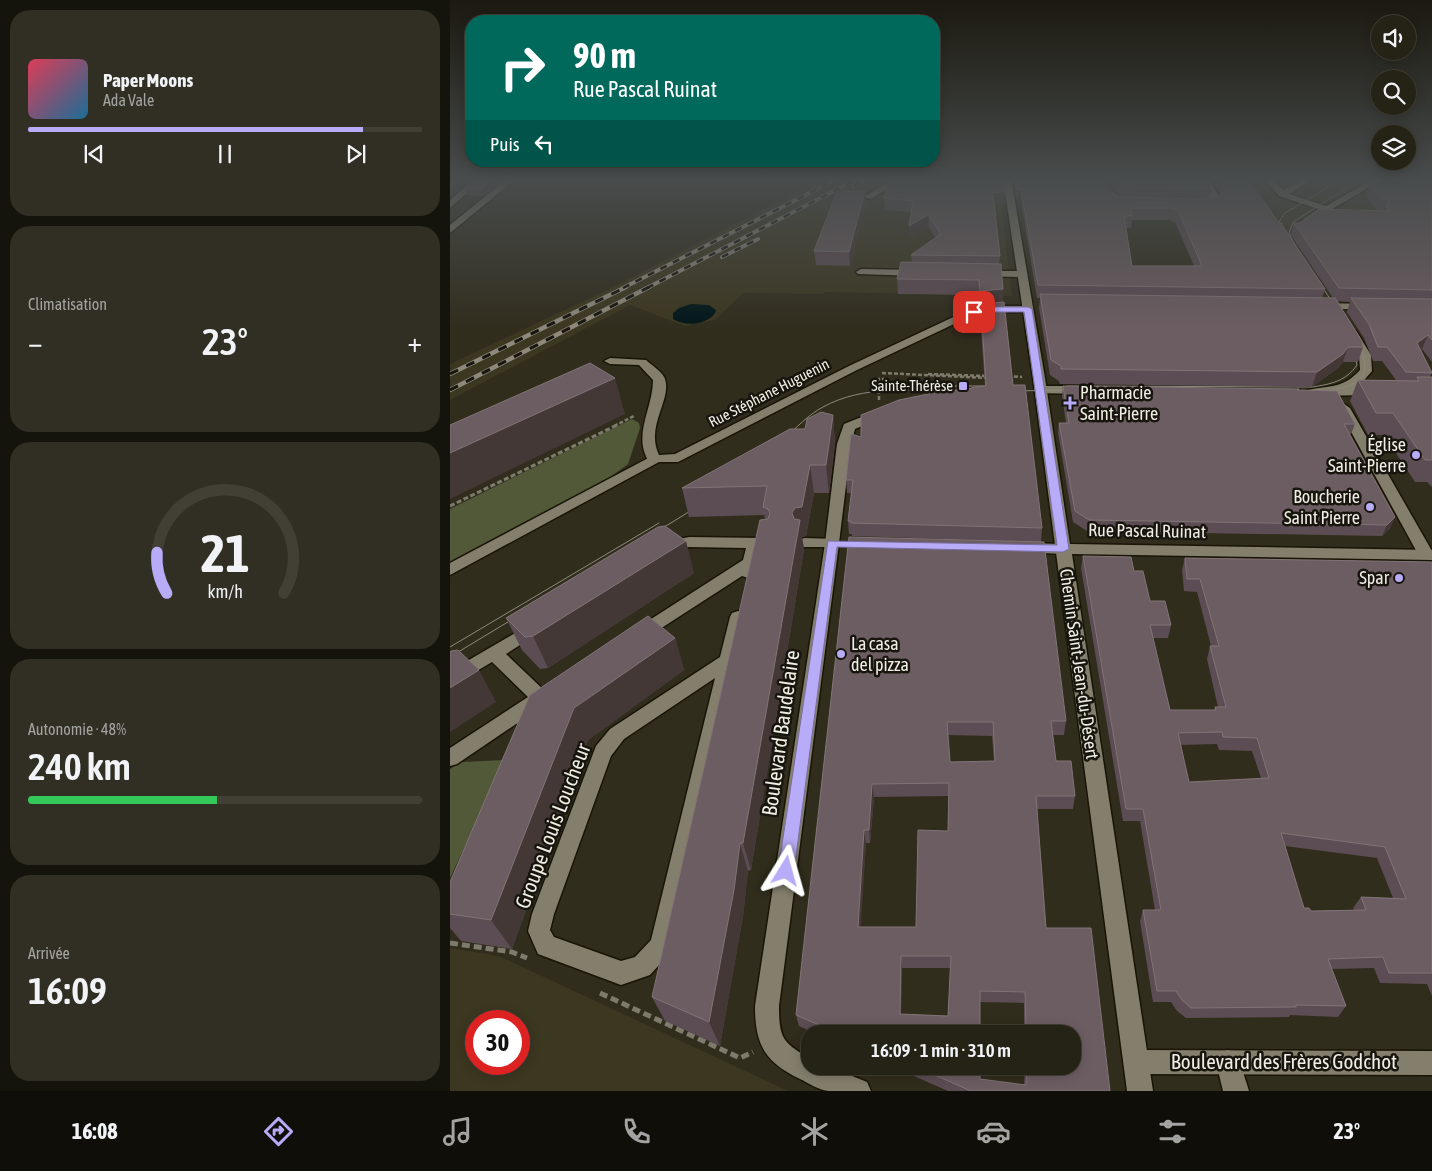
<!DOCTYPE html>
<html lang="fr">
<meta charset="utf-8">
<style>
:root{--surface:#252216;--page:#312f23;--text:#f1f3f6;--muted:#a3a4a1;--line:#423f35;--accent:#b8abf7}
body{margin:0;font-family:"Asap Condensed",sans-serif;background:var(--page);color:var(--text);height:100vh;display:flex;flex-direction:column;font-size:19px;white-space:nowrap}
*{box-sizing:border-box;margin:0}
p{font-size:16px;color:var(--muted)}
.icon{flex:none;width:28px;height:28px;fill:none;stroke:currentColor;stroke-width:2;stroke-linecap:round;stroke-linejoin:round}
.map{position:relative;flex:1;overflow:hidden}
.drawer{display:flex;flex-direction:column;gap:10px;padding:10px;background:#14130c;width:450px}
.drawer>*{flex:none}
.banner{position:absolute;left:15px;top:15px;width:475px;height:152px;border-radius:20px;box-shadow:0 2px 12px #0003,0 0 0 1px var(--line);background:#00695c;color:#fff;overflow:hidden}
.controls{position:absolute;left:921px;top:15px;display:grid;gap:10px}
.controls a{display:grid;place-items:center;width:45px;height:45px;border-radius:50%;background:var(--surface);box-shadow:0 2px 12px #0003,0 0 0 1px var(--line);font-size:25px}
.speed{position:absolute;left:15px;top:1010px;display:flex;gap:10px;font-size:25px;font-weight:700;text-align:center}
.speed>*{display:grid;place-content:center;width:65px;height:65px;border-radius:50%;background:var(--surface);box-shadow:0 2px 12px #0003,0 0 0 1px var(--line);line-height:1}
.speed .limit{border:8px solid #d22;background:#fff;color:#111}
.pin{position:absolute;display:grid;place-items:center;width:42px;height:42px;color:#fff;margin:-21px;border-radius:10px;box-shadow:0 2px 8px #0006}
.me{position:absolute;width:55px;margin:-28px;rotate:8deg;stroke-linejoin:round;filter:drop-shadow(0 0 4px #0008)}
.turn{display:flex;align-items:center;gap:18px;height:105px;padding:0 25px;font-size:22px}
.turn .icon{width:65px;height:65px;stroke-width:2.5}
.turn b{display:block;font-size:35px;line-height:42px}
.then{display:flex;align-items:center;height:48px;padding:0 25px;background:#0003;gap:10px;font-size:19px}
.big{font-size:38px;font-weight:600;line-height:1.1}
.drawer .card{flex:1;display:flex;flex-direction:column;justify-content:center;gap:8px;min-width:0;padding:0 18px;border-radius:20px;background:var(--page)}
.drawer .dial{align-items:center;gap:0}
.dial svg{height:130px;overflow:visible;fill:none;stroke:var(--line);stroke-width:7;stroke-linecap:round;text-anchor:middle}
.dial text{fill:var(--text);stroke:none}
.song{display:flex;align-items:center;gap:15px}
.cover{width:60px;height:60px;border-radius:8px;background:linear-gradient(135deg,hsl(350 70% 55%),hsl(200 70% 35%))}
.played{height:5px;border-radius:2px;background:linear-gradient(90deg,var(--accent) 85%,var(--line) 85%)}
.keys{display:flex;justify-content:space-around;direction:ltr}
.heat{display:flex;justify-content:space-between;align-items:center;font-size:28px;direction:ltr}
.charge{height:8px;border-radius:4px;background:linear-gradient(90deg,#34c759 48%,var(--line) 0)}
.trip{position:absolute;left:351px;top:1025px;width:280px;height:50px;border-radius:20px;background:var(--surface);box-shadow:0 2px 12px #0003,0 0 0 1px var(--line);font-weight:600;line-height:50px;text-align:center}
.tab-bar{display:flex;height:80px;justify-content:space-around;align-items:center;background:#0f0e09;color:var(--muted)}
.tab-bar .icon{width:35px;height:35px}
.tab-bar .selected{color:var(--accent)}
.tab-bar b{font-size:22px;color:var(--text)}
main{display:flex;flex:1;min-height:0}
.map>svg:first-child{display:block}
.built{fill:#3c3720;fill-rule:evenodd}
.green{fill:#525939}
.water{fill:#001619}
.lines{fill:none;stroke-linecap:round;stroke-linejoin:round}
.lane-casing{stroke:#191506;stroke-width:3}
.street-casing{stroke:#191506;stroke-width:3}
.secondary-casing{stroke:#191506;stroke-width:3}
.path-far2{stroke:#7e7b6d;stroke-width:2.5;stroke-dasharray:4 2;stroke-linecap:butt}
.path-far1{stroke:#7e7b6d;stroke-width:3;stroke-dasharray:5 2.5;stroke-linecap:butt}
.path{stroke:#7e7b6d;stroke-width:5;stroke-dasharray:8 4;stroke-linecap:butt}
.lane{fill:#847f6d;fill-rule:evenodd}
.street{fill:#847f6d;fill-rule:evenodd}
.secondary{fill:#847f6d;fill-rule:evenodd}
.tram{stroke:#8d897c;stroke-width:1}
.rail-far1-casing{stroke:#8d897c;stroke-width:4}
.rail-casing{stroke:#8d897c;stroke-width:4.5}
.rail-far1{stroke:#17150e;stroke-width:2.5;stroke-dasharray:7;stroke-linecap:butt}
.rail{stroke:#17150e;stroke-width:3;stroke-dasharray:9;stroke-linecap:butt}
.wall{fill:#5c4c53;fill-rule:evenodd}
.shaded-wall{fill:#443837}
.building{fill:#6c5d62;stroke:#817476;fill-rule:evenodd}
.route{fill:#b8abf7;stroke:#786fa1}
.poi-dot{fill:#b8abf7;stroke:#17150e;stroke-width:2}
.labels{text-anchor:middle;stroke-width:5;stroke-linejoin:round;paint-order:stroke}
.far-poi-label{font-size:15px;fill:#f0ede3;stroke:#17150e;text-anchor:end}
.far-street-label{font-size:15px;fill:#f0ede3;stroke:#17150e}
.poi-label{font-size:18px;fill:#f0ede3;stroke:#17150e;text-anchor:end}
.street-label{font-size:18px;fill:#f0ede3;stroke:#17150e}
.near-street-label{font-size:21px;fill:#f0ede3;stroke:#17150e}
</style>
<main>
<section class="drawer">
<div class="card">
<div class="song"><i class="cover"></i><div><b>Paper Moons</b><p>Ada Vale</p></div></div>
<div class="played"></div>
<div class="keys"><svg class="icon" aria-label="previous" viewBox="0 0 24 24"><path d="M18 5L8 12l10 7zM5 5v14"/></svg><svg class="icon" aria-label="pause" viewBox="0 0 24 24"><path d="M8 5v14M16 5v14"/></svg><svg class="icon" aria-label="next" viewBox="0 0 24 24"><path d="M6 5l10 7-10 7zM19 5v14"/></svg></div>
</div>
<div class="card"><p>Climatisation</p>
<div class="heat"><a>−</a><b class="big">23°</b><a>+</a></div>
</div>
<div class="card dial"><svg viewBox="0 0 100 80">
<path d="M14 69A42 42 0 1 1 86 69"/>
<path d="M14 69A42 42 0 0 1 8 44" stroke="#b8abf7"/>
<text x="50" y="56" font-size="32" font-weight="700">21</text>
<text x="50" y="72" font-size="11">km/h</text>
</svg></div>
<div class="card"><p>Autonomie · 48%</p><b class="big">240 km</b><div class="charge"></div></div>
<div class="card"><p>Arrivée</p><b class="big">16:09</b></div>
</section>
<div class="map">
<svg width="982" height="1091" viewBox="0 0 982 1091">
<rect width="100%" height="100%" fill="#312d1d"/>
<g class="built">
<polygon points="374,178 548,178 562,296 375,292 374,294 293,293 265,320 235,326 180,305 0,400 0,364 157,290"/>
<polygon points="567,178 982,178 982,258 861,236 817,234"/>
<path d="M0,948L49,956L338,1091H0ZM69,1021V1064H26V1021Z"/>
</g>
<g class="green">
<polygon points="182,419 189,423 190,428 178,464 159,478 0,564 0,509"/>
<polygon points="55,760 0,878 0,769 11,762"/>
</g>
<path class="water" d="M241,304L259,305L266,310L265,313C257,325 235,327 223,319V313L229,308Z"/>
<g class="lines">
<g class="lane-casing">
<g id="lane">
<polygon points="58,178 67,178 0,233 0,225"/>
<polygon points="445,178 454,178 421,199 414,197"/>
<polygon points="751,178 759,178 771,200 767,206 753,209 749,206 763,200"/>
<polygon points="814,178 822,178 833,190 856,178 866,178 839,194 876,206 925,178 935,178 877,212 829,196"/>
<polygon points="411,269 469,270 474,273 469,276 408,274 406,272"/>
<polygon points="532,271 573,271 578,274 573,277 529,276 527,274"/>
<polygon points="204,455 209,456 211,459 209,462 0,575 0,563"/>
<polygon points="239,537 312,538 317,539 319,543 317,547 311,548 303,577 298,578 292,576 196,638 190,640 184,638 182,634 184,630 293,560 296,548 239,547 216,552 211,551 208,547 211,543"/>
<polygon points="355,538 387,539 389,543 387,547 350,547 348,543 350,539"/>
<path d="M288,611L294,613L296,617L219,954L200,975L171,985L88,954L78,931L82,914L146,746L160,729L270,657L280,617L282,613ZM265,678L201,940L185,957L171,961L104,937L100,930L104,914L161,756L174,739Z"/>
<polygon points="84,622 90,624 92,628 90,632 56,654 97,693 100,698 97,703 7,764 0,766 0,748 78,697 42,662 0,687 0,671"/>
<polygon points="778,1050 787,1053 799,1091 773,1091 766,1062 769,1053"/>
</g>
</g>
<g class="street-casing">
<g id="street">
<polygon points="25,178 34,178 0,208 0,200"/>
<polygon points="871,303 918,304 923,307 918,310 867,308 866,306 867,304"/>
<path d="M540,306H578L583,309L578,312H540L521,316L407,370L228,462H199C182,435 203,409 203,380L189,365L160,364L154,361L160,358L196,360C201,365 213,372 215,379C222,400 195,426 209,455L225,454L399,366L514,312Z"/>
<path d="M902,330L906,331L921,355L922,371L910,385L905,387H923L929,391L923,395L858,396L856,393L858,390C880,385 893,389 910,370L909,355L897,333Z"/>
<polygon points="590,386 631,386 637,390 631,394 586,393 584,390"/>
<polygon points="894,404 900,408 982,551 981,558 976,559 971,558 968,554 888,408"/>
<path d="M429,410L435,414L433,417L405,429L401,444L389,543L329,1006C329,1037 332,1043 360,1058V1066C382,1066 397,1074 417,1082L421,1091C407,1091 392,1091 378,1091C369,1090 358,1083 350,1079C315,1062 305,1045 305,1006L375,543L387,444L394,424Z"/>
<polygon points="576,543 613,544 618,545 621,549 618,553 613,554 571,552 568,548 571,544"/>
<polygon points="686,1050 982,1051 982,1075 686,1074 677,1071 674,1062 677,1053"/>
</g>
</g>
<g class="secondary-casing">
<polygon id="secondary" points="553,178 561,178 595,378 620,544 982,550 982,560 622,554 703,1091 677,1091 583,378"/>
</g>
<g class="path-far2">
<polyline points="432,373 538,378"/>
<polyline points="478,374 537,376"/>
<polyline points="558,376 572,377"/>
<polyline points="429,400 429,379 434,379"/>
<polyline points="164,426 184,416"/>
</g>
<polyline class="path-far1" points="0,506 167,425"/>
<g class="path">
<polyline points="0,943 62,952 77,958"/>
<polyline points="150,993 290,1058 303,1052"/>
</g>
<use href="#lane" class="lane"/>
<use href="#street" class="street"/>
<use href="#secondary" class="secondary"/>
<g class="tram">
<path d="M830,235C826,225 829,221 835,213L893,178"/>
<polyline points="847,249 839,233 843,222 912,178"/>
<polyline points="866,278 887,309"/>
<polyline points="497,386 550,386"/>
<path d="M617,386L863,387C881,384 896,381 907,365L903,348"/>
<polyline points="561,391 626,390"/>
<path d="M868,393C909,386 928,380 905,337"/>
<path d="M334,439C346,428 358,415 373,407C413,385 462,390 506,391"/>
<polyline points="203,534 250,505"/>
<polyline points="0,647 209,523"/>
<polyline points="0,657 71,614"/>
</g>
<g class="rail-far1-casing">
<g id="rail-far1">
<polyline points="404,186 421,178"/>
<polyline points="272,257 308,239"/>
<polyline points="173,288 389,178"/>
<polyline points="197,288 409,178"/>
</g>
</g>
<g class="rail-casing">
<g id="rail">
<polyline points="0,374 176,287"/>
<polyline points="0,390 199,287"/>
</g>
</g>
<use href="#rail-far1" class="rail-far1"/>
<use href="#rail" class="rail"/>
</g>
<g class="wall">
<polygon points="0,178 22,178 3,195 0,195"/>
<polygon points="27,178 57,178 33,196 17,195 15,189"/>
<path d="M562,178H652L664,194L672,197L654,178H756L762,189L761,198L770,196L762,178H797L829,223L832,225L875,289L872,298H883L841,235L844,223H850L928,211L926,210L916,196L919,184L949,185L942,178H982V362L972,349L971,351L982,372L980,377H982V487L977,482H965L934,435H918L900,401L908,380H946L932,361H923L914,338L897,312L900,302L888,301L913,347L908,362H893L888,368L862,387L610,384L609,381L600,375L589,308L590,298H587L571,201H567ZM682,220H721V222H725L744,266H682L676,228H681Z"/>
<polygon points="415,191 416,204 400,266 366,265 364,251"/>
<polygon points="555,191 555,203 544,204 550,256 549,264 553,289 553,302 563,385 592,528 591,542 402,536 402,534 399,534 398,521 401,493 397,493 396,480 411,437 514,390 535,386 530,316 531,306 530,306 529,295 448,294 447,279 462,262 461,255 486,238 479,227 459,238 459,226 461,212 435,210 434,198"/>
<polygon points="613,386 849,389 849,390 905,424 901,434 899,434 945,517 940,528 932,536 637,531 623,522 608,433 609,423 616,423 612,396"/>
<polygon points="383,415 385,443 379,493 364,493 356,536 352,537 354,549 301,870 298,871 293,916 270,1046 215,1021 202,997 315,519 314,515 239,517 232,488 355,429"/>
<path d="M399,537L616,721L614,735H603L606,761L625,796L623,809H587L596,928L660,1091H498L441,1066H530V1079L574,1085L575,1066H622V1034H574V1003L530,1002V1034H367L349,1026L346,1015ZM498,735L542,736L544,761L500,762ZM499,796L498,831L466,927H410L416,843H420L424,797ZM452,968H500L498,1016L451,1014Z"/>
<path d="M633,556L684,571L700,601L721,625L718,638H703L720,710H764L765,707H768L757,659L760,646H761L747,592L734,591L732,570L735,558L982,562V996L977,984L930,983L924,968L882,969L896,1006L888,1017L840,1015L839,1017L736,1018L727,1011L721,1002H703L690,921L693,910H705L690,821H673L631,568ZM767,744L769,750L802,751L811,778L739,782L730,745ZM835,846L927,858L943,898L911,897L903,908L904,910L861,911L854,908Z"/>
<polygon points="244,573 98,668 90,669 72,650 56,618"/>
<polygon points="225,638 234,670 138,740 62,949 11,941 0,928 0,882"/>
</g>
<g class="shaded-wall">
<polygon points="13,178 22,178 3,195 0,188"/>
<polygon points="46,178 57,178 33,196 31,189"/>
<polygon points="571,189 571,201 567,201 568,190"/>
<polygon points="415,191 416,204 400,266 399,252"/>
<polygon points="555,191 555,203 542,204 543,193"/>
<polygon points="478,215 479,227 459,238 459,226"/>
<polygon points="553,289 553,304 530,306 530,291"/>
<polygon points="978,335 972,349 961,357 967,343"/>
<polygon points="898,347 893,362 888,368 862,387 867,372"/>
<polygon points="165,378 175,414 0,499 0,453"/>
<polygon points="383,415 385,443 379,493 376,465"/>
<polygon points="360,465 364,493 356,536 352,537 354,549 301,870 293,843 342,513"/>
<polygon points="945,517 940,528 932,536 937,525"/>
<polygon points="236,541 244,573 98,668 83,636"/>
<polygon points="225,638 234,670 138,740 62,949 41,920 124,708"/>
<polygon points="29,670 46,702 0,732 0,688"/>
<polygon points="422,784 424,797 420,843 419,830"/>
<polygon points="414,830 416,843 410,940 408,927"/>
<polygon points="290,843 298,871 293,916 270,1046 259,1022"/>
<polygon points="451,956 452,968 450,1025 450,1014"/>
</g>
<g class="building">
<polygon points="0,178 13,178 0,188"/>
<polygon points="27,178 46,178 31,189 15,189"/>
<polygon points="440,178 553,178 555,191 543,193 550,256 461,255 491,234 478,215 459,226 463,201 434,198"/>
<path d="M565,178H652L664,194L672,197L748,199L770,196L775,190L769,178H797L829,223H832V225L875,289L588,285L571,189L568,190ZM681,208H723L724,210H728L752,266H682L674,216H682Z"/>
<polygon points="666,178 756,178 762,189 675,188"/>
<polygon points="956,178 982,178 982,290 889,288 844,223 850,223 869,209 940,211 936,207 939,201 930,198 919,184 963,186"/>
<polygon points="393,191 415,191 399,252 364,251 386,194"/>
<polygon points="451,262 551,264 553,289 530,291 529,280 447,279"/>
<polygon points="590,294 885,298 912,341 913,347 898,347 893,354 867,372 611,369 611,366 601,360"/>
<polygon points="901,298 982,299 982,340 978,335 967,343 982,373 956,372 937,347 928,347 919,324"/>
<polygon points="554,302 563,385 575,385 592,528 401,523 401,521 398,521 403,480 396,480 401,434 411,437 411,415 449,400 498,390 514,390 525,387 536,386 531,304"/>
<polygon points="140,363 165,378 0,453 0,425"/>
<polygon points="967,377 982,377 982,460 975,460 943,413 926,413 908,380 969,381"/>
<polygon points="613,386 849,389 847,390 887,391 905,424 894,424 945,517 937,525 639,520 625,511 609,423 619,423"/>
<polygon points="371,412 383,415 376,465 360,465 352,507 345,508 342,513 344,519 350,520 293,843 290,843 284,890 259,1022 202,997 310,520 318,519 320,513 318,509 313,507 317,486 232,488 340,429 355,429 357,419"/>
<polygon points="215,526 236,541 83,636 75,637 56,618 208,527"/>
<path d="M399,537L594,542L616,721H601L606,761H621L625,796H586L596,928H641L660,1091H521L464,1066H530V1079L576,1085L577,1066H622V1034H578V1025H576L575,992L530,991V1034H390L346,1015ZM497,722H543L545,761L500,762ZM499,783L498,831L468,830L466,927H408L414,830H419L422,784ZM451,956H501L498,1016L450,1014Z"/>
<path d="M633,556L681,557L684,571H693L700,601H715L721,625H700L720,710H766L765,707H776L760,646H769L750,579H737L735,558L982,562V973H939L933,957L878,959L896,1006L846,1005V1007L741,1008L732,1000L726,991H707L693,910H711L693,809H676ZM772,732L773,737L807,738L819,778L739,782L728,733ZM831,833L935,847L956,899L911,897L916,910L861,911L859,908H854Z"/>
<polygon points="198,616 225,638 124,708 41,920 0,914 0,882 80,695"/>
<polygon points="8,650 29,670 0,688 0,652 1,651"/>
</g>
<linearGradient id="sky" x2="0" y2="1"><stop stop-color="#1b1910"/><stop offset="0.54" stop-color="#484c4c"/><stop offset="1" stop-color="#484c4c" stop-opacity="0"/></linearGradient>
<rect width="982" height="331" fill="url(#sky)"/>
<polygon class="route" points="540,307 578,307 582,309 619,549 613,552 387,547 344,871 342,876 336,878 330,876 328,871 378,541 607,545 574,312 540,312 524,315 520,312"/>
<g class="poi-dot">
<rect x="508" y="381" width="10" height="10" rx="2.5"/>
<path d="M617.5 395.5h5v5h5v5h-5v5h-5v-5h-5v-5h5z"/>
<circle cx="966" cy="455" r="5"/>
<circle cx="920" cy="507" r="5"/>
<circle cx="949" cy="578" r="5"/>
<circle cx="391" cy="654" r="5"/>
</g>
<g class="labels">
<g class="far-poi-label">
<text x="503" y="391">Sainte-Thérèse</text>
</g>
<g class="far-street-label">
<text transform="translate(319 393) rotate(-27)" y="5">Rue Stéphane Huguenin</text>
</g>
<g class="poi-label">
<text x="630" y="399" text-anchor="start">Pharmacie<tspan x="630" dy="21">Saint-Pierre</tspan></text>
<text x="956" y="451">Église<tspan x="956" dy="21">Saint-Pierre</tspan></text>
<text x="910" y="503">Boucherie<tspan x="910" dy="21">Saint Pierre</tspan></text>
<text x="939" y="584">Spar</text>
<text x="401" y="650" text-anchor="start">La casa<tspan x="401" dy="21">del pizza</tspan></text>
</g>
<g class="street-label">
<text transform="translate(697 531) rotate(1)" y="6">Rue Pascal Ruinat</text>
<text transform="translate(629 664) rotate(82)" y="6">Chemin Saint-Jean-du-Désert</text>
</g>
<g class="near-street-label">
<text transform="translate(331 733) rotate(-82)" y="7">Boulevard Baudelaire</text>
<text transform="translate(103 826) rotate(-69)" y="7">Groupe Louis Loucheur</text>
<text x="834" y="1069">Boulevard des Frères Godchot</text>
</g>
</g>
</svg>
<div class="controls">
<a><svg class="icon" aria-label="sound" viewBox="0 0 24 24"><path d="M4 9h4l5-4v14l-5-4H4zM17 9q2 3 0 6"/></svg></a>
<a><svg class="icon" aria-label="search" viewBox="0 0 24 24"><circle cx="10" cy="10" r="6"/><path d="M15 15l6 6"/></svg></a>
<a><svg class="icon" aria-label="layers" viewBox="0 0 24 24"><path d="M12 4l9 5-9 5-9-5zM3 14l9 5 9-5"/></svg></a>
</div>
<div class="speed"><div class="limit">30</div></div>
<div class="pin" style="left:524px;top:312px;background:#d93025"><svg class="icon" aria-label="arrive" viewBox="0 0 24 24"><path d="M6 21V4h12l-3 4 3 4H6"/></svg></div>
<svg class="me" style="left:336px;top:871px" viewBox="-20 -20 40 40"><path d="M0-17L14 15 0 8-14 15z" fill="#b8abf7" stroke="#fff" stroke-width="4"/></svg>
<div class="trip">16:09 · 1 min · 310 m</div>
<div class="banner">
<div class="turn"><svg class="icon" aria-label="right" viewBox="0 0 24 24"><path d="M7 20v-9h11M14 6l5 5-5 5"/></svg><div><b>90 m</b>Rue Pascal Ruinat</div></div>
<div class="then">Puis<svg class="icon" aria-label="left" viewBox="0 0 24 24"><path d="M17 20v-9H6M10 6l-5 5 5 5"/></svg></div>
</div>
</div>
</main>
<nav class="tab-bar">
<b>16:08</b>
<svg class="icon selected" aria-label="directions" viewBox="0 0 24 24"><path d="M12 3l9 9-9 9-9-9zM9 14v-3h6M13 9l2 2-2 2"/></svg>
<svg class="icon" aria-label="music" viewBox="0 0 24 24"><path d="M9 18V5l10-2v13"/><circle cx="6" cy="18" r="3"/><circle cx="16" cy="16" r="3"/></svg>
<svg class="icon" aria-label="phone" viewBox="0 0 24 24"><path d="M5 4h4l2 5-3 2q2 4 5 5l2-3 5 2v4C11 20 4 13 5 4z"/></svg>
<svg class="icon" aria-label="climate" viewBox="0 0 24 24"><path d="M12 3v18M4 7l16 10M4 17L20 7"/></svg>
<svg class="icon" aria-label="car" viewBox="0 0 24 24"><path d="M5 17H2v-5l4-1 3-4h7l3 4 3 1v5h-3M9 17h6M6 11h13"/><circle cx="7" cy="17" r="2"/><circle cx="17" cy="17" r="2"/></svg>
<svg class="icon" aria-label="filters" viewBox="0 0 24 24"><path d="M4 7h16M4 17h16"/><circle cx="9" cy="7" r="2"/><circle cx="15" cy="17" r="2"/></svg>
<b>23°</b>
</nav>
